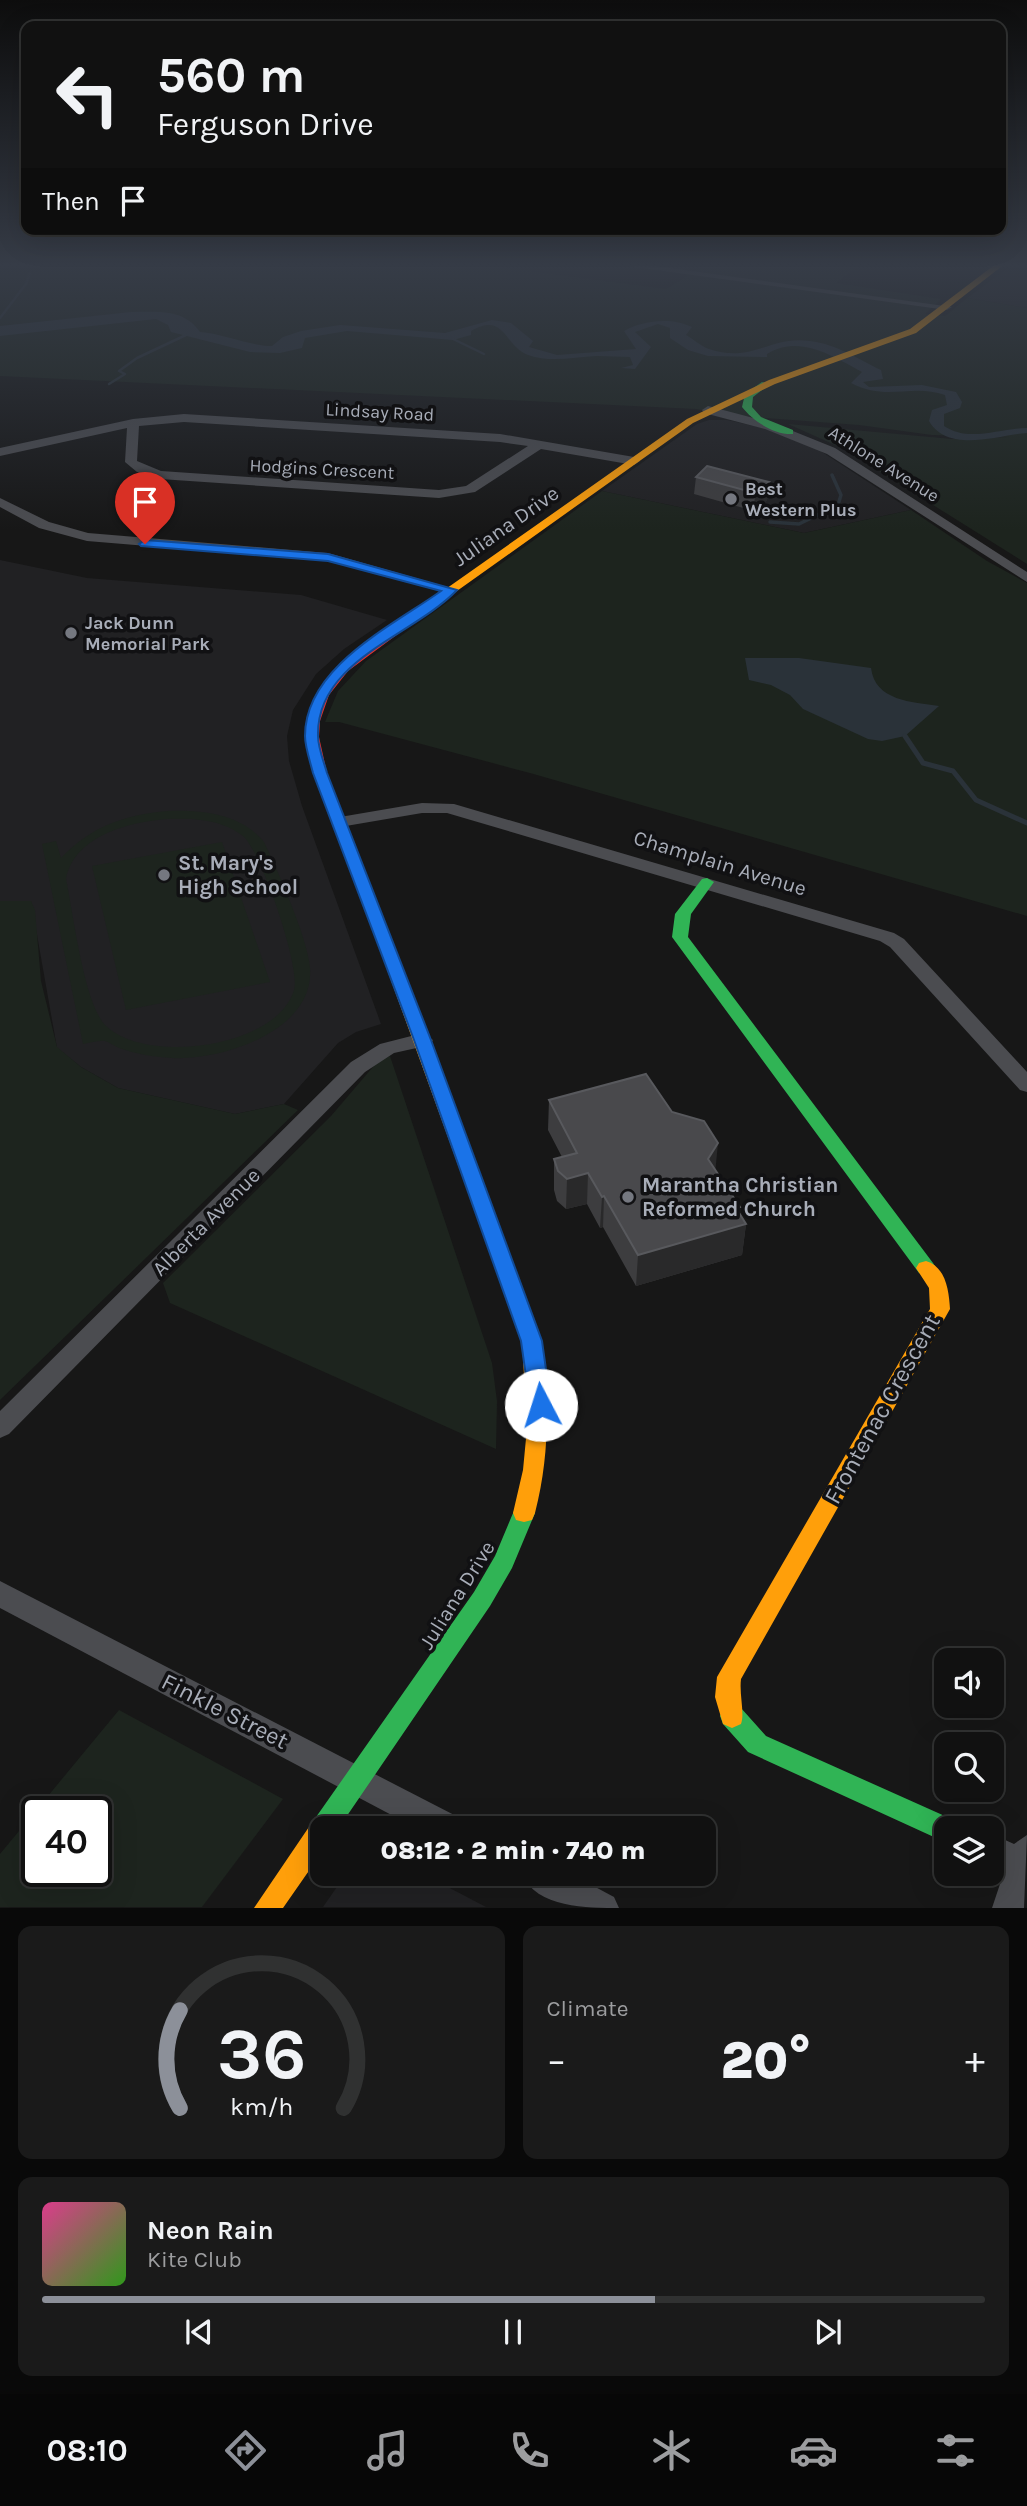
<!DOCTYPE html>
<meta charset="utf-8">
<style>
:root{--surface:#111;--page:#1a1a1a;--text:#f1f3f6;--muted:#9c9d9f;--line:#303131;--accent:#8c9099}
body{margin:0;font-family:Karla,sans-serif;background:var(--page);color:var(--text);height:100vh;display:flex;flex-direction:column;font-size:26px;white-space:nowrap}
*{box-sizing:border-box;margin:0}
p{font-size:23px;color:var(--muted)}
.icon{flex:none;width:38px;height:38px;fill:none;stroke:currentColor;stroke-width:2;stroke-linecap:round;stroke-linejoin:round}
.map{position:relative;height:1908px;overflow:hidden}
.sheet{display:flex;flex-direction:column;gap:18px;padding:18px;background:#090909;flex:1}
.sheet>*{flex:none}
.hud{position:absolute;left:21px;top:21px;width:985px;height:214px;border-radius:14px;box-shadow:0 7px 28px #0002,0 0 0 2px var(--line);background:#111;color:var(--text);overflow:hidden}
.controls{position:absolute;left:934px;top:1648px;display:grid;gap:14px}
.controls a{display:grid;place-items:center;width:70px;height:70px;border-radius:14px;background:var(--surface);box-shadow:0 7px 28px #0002,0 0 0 2px var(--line);font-size:35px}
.speed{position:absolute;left:21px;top:1796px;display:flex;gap:14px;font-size:35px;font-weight:700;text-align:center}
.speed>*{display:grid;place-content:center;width:91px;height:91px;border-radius:50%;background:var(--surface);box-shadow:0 7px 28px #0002,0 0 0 2px var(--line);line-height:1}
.speed .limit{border:4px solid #111;border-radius:10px;background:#fff;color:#111}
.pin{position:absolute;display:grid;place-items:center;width:60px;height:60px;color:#fff;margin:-72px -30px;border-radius:50% 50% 50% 0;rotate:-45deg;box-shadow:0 0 7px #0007}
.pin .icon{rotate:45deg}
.me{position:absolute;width:77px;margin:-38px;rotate:355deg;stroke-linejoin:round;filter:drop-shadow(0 0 5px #0008)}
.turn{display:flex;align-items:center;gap:24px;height:147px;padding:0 21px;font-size:32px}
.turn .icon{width:91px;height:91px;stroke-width:2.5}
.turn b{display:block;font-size:49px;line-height:60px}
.then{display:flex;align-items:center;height:66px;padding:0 21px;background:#0003;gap:14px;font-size:26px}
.big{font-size:52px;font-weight:800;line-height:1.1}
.sheet .tile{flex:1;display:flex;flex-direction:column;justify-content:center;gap:10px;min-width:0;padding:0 24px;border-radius:14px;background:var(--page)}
.sheet .dial{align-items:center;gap:0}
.dial svg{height:182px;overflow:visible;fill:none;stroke:var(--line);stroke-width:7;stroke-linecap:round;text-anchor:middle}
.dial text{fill:var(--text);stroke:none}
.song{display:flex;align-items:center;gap:21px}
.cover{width:84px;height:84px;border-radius:10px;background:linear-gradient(135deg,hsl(330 70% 55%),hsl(110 70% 35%))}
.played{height:7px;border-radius:4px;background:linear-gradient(90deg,var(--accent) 65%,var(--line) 65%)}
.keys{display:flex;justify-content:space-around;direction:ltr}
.heat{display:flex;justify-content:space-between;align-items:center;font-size:38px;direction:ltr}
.sheet .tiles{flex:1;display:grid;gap:18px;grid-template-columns:1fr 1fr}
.tile:last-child{grid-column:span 2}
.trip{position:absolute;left:310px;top:1816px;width:406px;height:70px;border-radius:14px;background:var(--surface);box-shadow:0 7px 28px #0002,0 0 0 2px var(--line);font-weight:800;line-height:70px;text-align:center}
.menu{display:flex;height:112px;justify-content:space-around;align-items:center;background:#070707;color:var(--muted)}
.menu .icon{width:49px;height:49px}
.menu .selected{color:var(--accent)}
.menu b{font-size:32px;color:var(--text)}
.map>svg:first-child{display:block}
.built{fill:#212123}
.green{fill:#1d241e;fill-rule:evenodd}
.water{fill:#2a3239}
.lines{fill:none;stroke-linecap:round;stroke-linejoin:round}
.stream-far2{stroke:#2a3239;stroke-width:2.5}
.stream-far1{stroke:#2a3239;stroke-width:3.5}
.stream{stroke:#2a3239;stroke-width:5}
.street{fill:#4b4c50;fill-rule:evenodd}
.fast{fill:#30b455;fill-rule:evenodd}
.slow{fill:#ff9f0a;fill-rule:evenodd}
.jam{fill:#e5322d;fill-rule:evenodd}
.wall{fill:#3d3d3f}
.shaded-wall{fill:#29292a}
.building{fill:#49494c;stroke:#58595d;stroke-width:2}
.route{fill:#1a73e8;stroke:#114b97;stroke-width:2}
.poi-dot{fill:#757880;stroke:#111113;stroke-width:2.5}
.labels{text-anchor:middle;stroke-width:7;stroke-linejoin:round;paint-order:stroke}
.far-street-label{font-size:18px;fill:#a8adb8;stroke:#111113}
.far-poi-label{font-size:18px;font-weight:bold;fill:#a8adb8;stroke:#111113;text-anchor:start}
.street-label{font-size:21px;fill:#a8adb8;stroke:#111113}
.poi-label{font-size:21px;font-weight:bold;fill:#a8adb8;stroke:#111113;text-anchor:start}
.near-street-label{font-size:24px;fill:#a8adb8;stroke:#111113}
</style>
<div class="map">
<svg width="1027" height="1908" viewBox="0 0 1027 1908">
<rect width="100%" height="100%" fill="#171717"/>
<g class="built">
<polygon points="1015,263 1027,263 1027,308 967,298"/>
<polygon points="709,420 727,420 763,428 819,450 911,510 804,533 602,491 697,424"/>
<polygon points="0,560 87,578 301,595 387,620 344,649 316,674 293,710 287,736 289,761 302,806 381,1024 356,1032 338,1043 284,1104 235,1114 118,1088 81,1067 57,1048 31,901 0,901"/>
<polygon points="346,1874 423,1874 486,1907 323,1907"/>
</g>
<g class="green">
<polygon points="0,263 468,263 666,289 708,263 862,263 836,283 941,299 925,314 945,316 967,298 1027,308 1027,564 844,449 788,424 952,439 1009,437 932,435 859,425 737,416 696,409 0,376"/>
<polygon points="602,491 804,533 911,510 987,561 1027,583 1027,916 530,773 339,722 325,722 338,691 366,661"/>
<path d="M168,811C203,810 241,814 264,842C277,869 308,939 310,968C315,1031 221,1061 172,1058C154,1057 136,1054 119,1048C115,1046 109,1042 105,1041C99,1040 90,1043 83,1044L42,844L56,841L61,858C92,826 124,815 168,811ZM167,819C193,818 221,819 243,836C261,851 301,968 294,990C277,1048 147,1065 106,1026C84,1005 73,912 66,879C74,836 129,822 167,819Z"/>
<polygon points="222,842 270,982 126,1010 92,866"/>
<polygon points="0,901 31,901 35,910 41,981 57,1047 81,1067 118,1088 235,1114 284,1104 298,1110 0,1400"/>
<polygon points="390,1056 492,1363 497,1401 496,1449 170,1303 163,1283 331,1116 378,1061"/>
<path d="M119,1710L283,1799L202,1907H0V1854ZM37,1811H96V1871H37Z"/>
</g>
<g class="water">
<path d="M131,312C160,312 184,309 200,332C225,334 250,346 272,346L283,337L301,331L340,325L445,333L492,320L511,323L533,341L529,347L557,355L636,349L624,331C643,320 672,317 692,327L686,335C694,339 700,346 709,349C753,364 769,335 810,341C836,344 858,359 881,370L883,379L863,382L869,387L922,385L956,392L962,402L960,408L944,414V426C969,443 1000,428 1027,428V433C998,435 948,454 929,421L932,410L947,405L945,395C911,383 887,402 851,383L862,372C832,356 800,334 767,354V357L708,356L688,350L670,338V328L658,324L635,332L651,347L635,369L621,368L633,365L630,357C619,357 608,356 597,356C574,357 551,363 528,355C504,346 505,311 471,331V335L453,340L347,331L305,338L302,348L280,353L250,352L171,332L168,325L156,319L0,336V326Z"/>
<path d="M745,658H799L871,668C875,701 912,702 939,706L905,736L882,741L868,739L803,709L790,695L771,685L749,680Z"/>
</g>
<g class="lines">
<g class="stream-far2">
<polyline points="0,318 26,284 30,273"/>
<polyline points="451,338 484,354"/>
<polyline points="109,384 125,374 119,371 137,358 186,335"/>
</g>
<polyline class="stream-far1" points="770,522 799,524 838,505 841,495 832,475"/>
<polyline class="stream" points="905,736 923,763 953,771 976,800 1027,823"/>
<g class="street">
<polygon points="605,263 634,263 952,307 947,310"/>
<polygon points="708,406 773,423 835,448 1027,572 1027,582 827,454 765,429 704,413 702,410"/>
<path d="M184,414L500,434L634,457L640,461L634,465L541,449L475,492L439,498L160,479L137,472L125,462L127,428L0,456V448L133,419ZM184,422L500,442L528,446L466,486L439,490L161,471L137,461L139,426Z"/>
<polygon points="0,498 49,522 88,533 328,553 458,590 451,594 327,561 87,541 39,528 0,507"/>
<polygon points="422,803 454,804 894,933 904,939 1027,1072 1027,1092 1020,1090 890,947 880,941 447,813 422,813 340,827 331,822 340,817"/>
<polygon points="423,1033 433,1040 430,1045 394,1053 365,1072 9,1434 0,1438 0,1411 351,1062 380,1044"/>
<polygon points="0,1581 460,1818 465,1829 418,1829 0,1608"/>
<polygon points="992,1834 1014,1844 1027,1835 1024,1908 992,1908 1004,1872 992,1866"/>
<path d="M522,1874H571L614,1897L619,1908C588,1908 536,1908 522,1874Z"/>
</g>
<g class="fast">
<path d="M762,382L770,384L753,397L752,407L761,417L793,430V434C774,435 753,421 742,407L745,394Z"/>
<polygon points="707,878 714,882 691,914 688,937 933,1263 936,1268 933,1273 926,1275 919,1273 672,937 675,914 702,879"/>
<polygon points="524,1504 532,1506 535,1513 512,1568 490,1606 338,1829 322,1829 322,1841 314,1838 310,1829 314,1820 474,1592 495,1556 516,1506"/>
<polygon points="732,1704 741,1708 766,1736 956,1821 959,1829 947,1829 947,1843 748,1752 723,1724 720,1716 723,1708"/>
</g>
<g class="slow">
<polygon points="997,263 1006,263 916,333 775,384 693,423 433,608 425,608 423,605 687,419 769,380 910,329"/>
<path d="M388,945L396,950L542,1341C549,1400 550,1455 535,1513L532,1520L524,1522L516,1520L513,1513L523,1470L527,1428L522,1341L380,950Z"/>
<path d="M926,1261C946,1267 949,1291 950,1309L741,1679C739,1694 745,1714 741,1724L732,1728L723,1724L715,1697L717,1677L930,1309L929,1288L916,1268L919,1263Z"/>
<polygon points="322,1817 331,1821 334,1829 322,1829 322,1852 283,1908 254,1908 313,1821"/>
</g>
<polygon class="jam" points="429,601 435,605 433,608 348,671 329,695 320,721 319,737 327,773 396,950 388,955 380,950 313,773 305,737 306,721 317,694 340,665"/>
</g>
<g class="wall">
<polygon points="696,477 769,482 767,500 754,511 694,494"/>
<polygon points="549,1100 672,1112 715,1170 740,1207 740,1214 746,1224 742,1255 636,1286 603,1227 600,1228 587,1204 566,1209 557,1201 554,1190 554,1159 562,1157 548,1130"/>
</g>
<g class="shaded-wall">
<polygon points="769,482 767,500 754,511 755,493"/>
<polygon points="718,1143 715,1174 708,1159"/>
<polygon points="588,1173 587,1204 566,1209 567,1179"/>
<polygon points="604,1196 603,1227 600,1228 602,1197"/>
<polygon points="740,1207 738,1226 746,1224 742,1255 636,1286 638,1255"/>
</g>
<g class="building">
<polygon points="707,466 769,482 755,493 696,477"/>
<polygon points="646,1074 672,1112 704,1121 718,1143 708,1159 740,1207 736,1208 746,1224 638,1255 604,1196 602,1197 588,1173 567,1179 558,1171 554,1159 577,1153 549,1100"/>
</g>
<linearGradient id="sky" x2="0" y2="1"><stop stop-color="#0d0d0d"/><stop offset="0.5" stop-color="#363c47"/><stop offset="1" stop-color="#363c47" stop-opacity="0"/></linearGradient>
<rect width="1027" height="530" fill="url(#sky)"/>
<path class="route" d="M145,540L328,554L457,590C413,636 316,660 318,736C318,748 324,762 327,773L431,1040L542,1341L551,1405L548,1411L541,1413L533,1411L530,1405L521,1341L414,1040L313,773C310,761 305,747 305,736C305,667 392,626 441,591L328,561L141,546L139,544Z"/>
<g class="poi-dot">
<circle cx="731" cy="499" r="7"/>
<circle cx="71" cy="633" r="7"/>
<circle cx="164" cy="875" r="7"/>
<circle cx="628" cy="1197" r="7"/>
</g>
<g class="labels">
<g class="far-street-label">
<text transform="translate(380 412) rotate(3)" y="6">Lindsay Road</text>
<text transform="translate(884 464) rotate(32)" y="6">Athlone Avenue</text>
<text transform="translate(322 469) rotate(3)" y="6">Hodgins Crescent</text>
</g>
<g class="far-poi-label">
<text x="745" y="495">Best<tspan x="745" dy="21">Western Plus</tspan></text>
<text x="85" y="629">Jack Dunn<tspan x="85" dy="21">Memorial Park</tspan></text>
</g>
<g class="street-label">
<text transform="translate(506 526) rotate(-35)" y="7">Juliana Drive</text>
<text transform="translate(720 863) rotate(17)" y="7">Champlain Avenue</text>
<text transform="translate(206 1222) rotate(-45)" y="7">Alberta Avenue</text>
<text transform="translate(457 1595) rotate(-58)" y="7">Juliana Drive</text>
</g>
<g class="poi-label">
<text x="178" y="870">St. Mary's<tspan x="178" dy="24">High School</tspan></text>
<text x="642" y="1192">Marantha Christian<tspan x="642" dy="24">Reformed Church</tspan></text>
</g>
<g class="near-street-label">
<text transform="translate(882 1409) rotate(-61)" y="8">Frontenac Crescent</text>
<text transform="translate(225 1711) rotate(27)" y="8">Finkle Street</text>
</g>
</g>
</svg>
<div class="controls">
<a><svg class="icon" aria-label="sound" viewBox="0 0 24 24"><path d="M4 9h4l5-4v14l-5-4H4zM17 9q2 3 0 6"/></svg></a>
<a><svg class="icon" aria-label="search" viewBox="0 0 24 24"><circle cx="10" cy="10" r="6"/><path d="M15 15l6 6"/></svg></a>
<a><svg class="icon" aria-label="layers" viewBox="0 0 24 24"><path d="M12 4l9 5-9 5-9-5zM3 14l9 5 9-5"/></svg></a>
</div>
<div class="speed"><div class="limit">40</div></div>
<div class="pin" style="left:145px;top:544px;background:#d93025"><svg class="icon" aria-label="arrive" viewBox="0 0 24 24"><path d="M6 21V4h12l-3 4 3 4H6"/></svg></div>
<svg class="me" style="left:541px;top:1405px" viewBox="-20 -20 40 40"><circle r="19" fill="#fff"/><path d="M0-13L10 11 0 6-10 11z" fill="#1a73e8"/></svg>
<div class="trip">08:12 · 2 min · 740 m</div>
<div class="hud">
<div class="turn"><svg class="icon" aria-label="left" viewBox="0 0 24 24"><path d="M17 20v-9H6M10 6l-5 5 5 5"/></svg><div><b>560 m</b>Ferguson Drive</div></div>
<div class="then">Then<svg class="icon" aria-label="arrive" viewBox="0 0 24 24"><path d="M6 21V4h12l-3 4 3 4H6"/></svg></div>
</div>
</div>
<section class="sheet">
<div class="tiles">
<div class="tile dial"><svg viewBox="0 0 100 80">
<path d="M14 69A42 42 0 1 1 86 69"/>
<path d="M14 69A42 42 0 0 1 14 26" stroke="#8c9099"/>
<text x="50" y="56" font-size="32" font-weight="700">36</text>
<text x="50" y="72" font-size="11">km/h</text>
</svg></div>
<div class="tile"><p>Climate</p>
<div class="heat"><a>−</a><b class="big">20°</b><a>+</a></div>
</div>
<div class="tile">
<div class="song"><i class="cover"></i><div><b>Neon Rain</b><p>Kite Club</p></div></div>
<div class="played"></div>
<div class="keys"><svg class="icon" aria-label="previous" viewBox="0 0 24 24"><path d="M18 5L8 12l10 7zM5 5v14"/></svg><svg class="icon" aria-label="pause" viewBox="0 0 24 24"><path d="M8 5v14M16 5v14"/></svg><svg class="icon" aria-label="next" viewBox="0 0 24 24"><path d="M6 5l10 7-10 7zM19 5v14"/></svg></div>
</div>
</div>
</section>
<nav class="menu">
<b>08:10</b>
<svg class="icon selected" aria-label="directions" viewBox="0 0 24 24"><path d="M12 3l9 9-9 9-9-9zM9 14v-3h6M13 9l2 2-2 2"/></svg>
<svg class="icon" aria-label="music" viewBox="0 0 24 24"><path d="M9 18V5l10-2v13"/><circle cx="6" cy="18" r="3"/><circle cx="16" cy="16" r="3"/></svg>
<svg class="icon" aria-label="phone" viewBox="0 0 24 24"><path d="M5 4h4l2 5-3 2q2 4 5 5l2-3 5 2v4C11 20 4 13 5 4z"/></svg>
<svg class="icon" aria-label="climate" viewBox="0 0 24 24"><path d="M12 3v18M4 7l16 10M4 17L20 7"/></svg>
<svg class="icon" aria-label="car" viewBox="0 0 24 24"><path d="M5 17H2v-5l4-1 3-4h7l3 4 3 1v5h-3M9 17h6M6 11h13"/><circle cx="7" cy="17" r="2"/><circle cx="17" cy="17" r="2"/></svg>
<svg class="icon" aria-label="filters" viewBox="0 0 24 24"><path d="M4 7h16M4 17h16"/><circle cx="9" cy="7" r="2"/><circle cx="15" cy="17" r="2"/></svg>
</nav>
